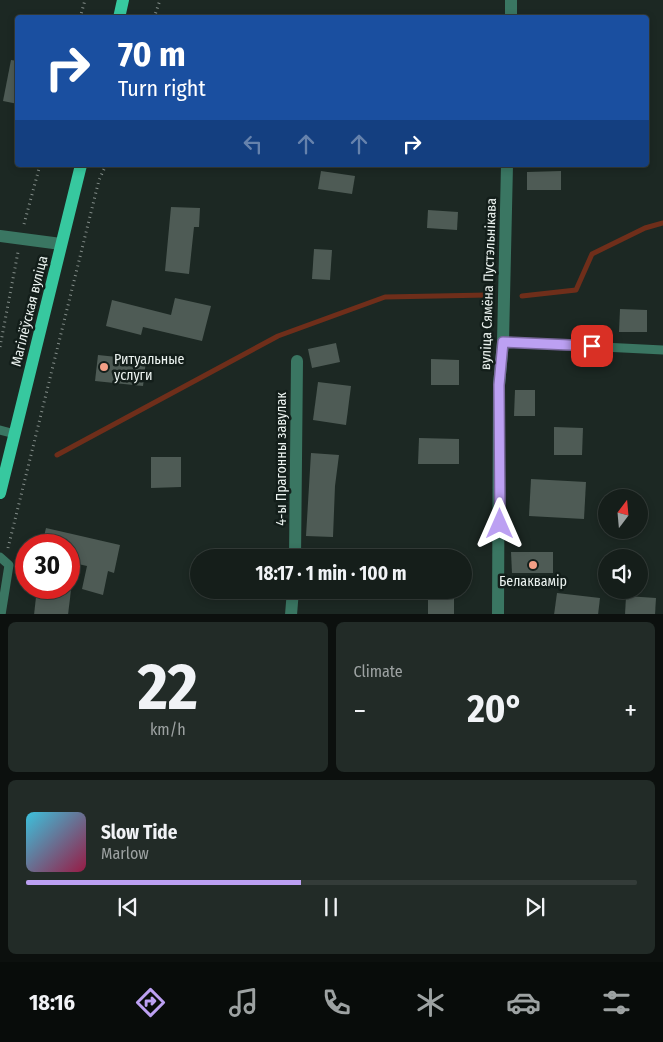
<!DOCTYPE html>
<meta charset="utf-8">
<style>
:root{--surface:#151e1a;--page:#222b27;--text:#f1f3f6;--muted:#9da2a2;--line:#343c39;--accent:#bca0f2}
body{margin:0;font-family:"Fira Sans Condensed",sans-serif;background:var(--page);color:var(--text);height:100vh;display:flex;flex-direction:column;font-size:19px;white-space:nowrap}
*{box-sizing:border-box;margin:0}
p{font-size:16px;color:var(--muted)}
.icon{flex:none;width:28px;height:28px;fill:none;stroke:currentColor;stroke-width:2;stroke-linecap:round;stroke-linejoin:round}
.map{position:relative;height:614px;overflow:hidden}
.panel{display:flex;flex-direction:column;gap:8px;padding:8px;background:#0c100e;flex:1}
.panel>*{flex:none}
.guide{position:absolute;left:15px;top:15px;width:634px;height:152px;border-radius:5px;box-shadow:0 2px 8px #0003,0 0 0 1px var(--line);background:#1a4fa0;color:#fff;overflow:hidden}
.needle{width:32px;rotate:16deg}
.fabs{position:absolute;left:598px;top:489px;display:grid;gap:10px}
.fabs a{display:grid;place-items:center;width:50px;height:50px;border-radius:50%;background:var(--surface);box-shadow:0 2px 8px #0003,0 0 0 1px var(--line);font-size:25px}
.speed{position:absolute;left:15px;top:534px;display:flex;gap:10px;font-size:25px;font-weight:700;text-align:center}
.speed>*{display:grid;place-content:center;width:65px;height:65px;border-radius:50%;background:var(--surface);box-shadow:0 2px 8px #0003,0 0 0 1px var(--line);line-height:1}
.speed .limit{border:8px solid #d22;background:#fff;color:#111}
.pin{position:absolute;display:grid;place-items:center;width:42px;height:42px;color:#fff;margin:-21px;border-radius:10px;box-shadow:0 2px 8px #0006}
.me{position:absolute;width:55px;margin:-28px;rotate:0deg;stroke-linejoin:round;filter:drop-shadow(0 0 4px #0008)}
.turn{display:flex;align-items:center;gap:18px;height:105px;padding:0 20px;font-size:22px}
.turn .icon{width:65px;height:65px;stroke-width:2.5}
.turn b{display:block;font-size:35px;line-height:42px}
.lanes{display:flex;align-items:center;height:48px;padding:0 20px;background:#0003;justify-content:center;gap:25px;direction:ltr}
.lanes .off{opacity:.35}
.big{font-size:38px;font-weight:700;line-height:1.1}
.panel .widget{flex:1;display:flex;flex-direction:column;justify-content:center;gap:8px;min-width:0;padding:0 18px;border-radius:8px;background:var(--page)}
.panel .dial{align-items:center;gap:0}
.dial b{font-size:65px;line-height:1}
.song{display:flex;align-items:center;gap:15px}
.cover{width:60px;height:60px;border-radius:8px;background:linear-gradient(135deg,hsl(190 70% 55%),hsl(340 70% 35%))}
.played{height:5px;border-radius:2px;background:linear-gradient(90deg,var(--accent) 45%,var(--line) 45%)}
.keys{display:flex;justify-content:space-around;direction:ltr}
.heat{display:flex;justify-content:space-between;align-items:center;font-size:28px;direction:ltr}
.panel .tiles{flex:1;display:grid;gap:8px;grid-template-columns:1fr 1fr}
.widget:last-child{grid-column:span 2}
.trip{position:absolute;left:190px;top:549px;width:282px;height:50px;border-radius:25px;background:var(--surface);box-shadow:0 2px 8px #0003,0 0 0 1px var(--line);font-weight:700;line-height:50px;text-align:center}
.tab-bar{display:flex;height:80px;justify-content:space-around;align-items:center;background:#080c0a;color:var(--muted)}
.tab-bar .icon{width:35px;height:35px}
.tab-bar .selected{color:var(--accent)}
.tab-bar b{font-size:22px;color:var(--text)}
.map>svg:first-child{display:block}
.lines{fill:none;stroke-linecap:round;stroke-linejoin:round}
.stream{stroke:#6f2e1a;stroke-width:5}
.building{fill:#4e5b55}
.path{stroke:#838d89;stroke-width:3;stroke-dasharray:1 4;stroke-linecap:butt}
.lane{stroke:#3a7662;stroke-width:9}
.street{stroke:#3a7662;stroke-width:12}
.primary{stroke:#37c89f;stroke-width:12}
.route-casing{stroke:#7a689d;stroke-width:12}
.route{stroke:#bca0f2;stroke-width:9}
.poi-dot{fill:#f39f86;stroke:#131e1a;stroke-width:2}
.labels{text-anchor:middle;stroke-width:5;stroke-linejoin:round;paint-order:stroke}
.street-label{font-size:14px;fill:#edf4f1;stroke:#131e1a}
.poi-label{font-size:14px;fill:#edf4f1;stroke:#131e1a;text-anchor:start}
</style>
<div class="map">
<svg width="663" height="615" viewBox="0 0 663 615">
<rect width="100%" height="100%" fill="#1c2823"/>
<g class="lines">
<g class="stream">
<polyline points="522,296 576,290 592,254 645,228 663,223"/>
<polyline points="57,455 278,336 385,297 488,295"/>
</g>
</g>
<g class="building">
<polygon points="11,60 18,61 18,104 3,101"/>
<polygon points="321,171 355,176 352,194 318,189"/>
<polygon points="561,171 561,190 527,190 527,172"/>
<polygon points="171,207 200,208 199,227 194,227 189,274 165,271"/>
<polygon points="428,210 458,212 457,230 427,228"/>
<polygon points="314,249 332,250 330,280 312,279"/>
<polygon points="175,298 211,306 202,341 143,327 141,335 106,326 112,300 171,315"/>
<polygon points="620,309 647,310 647,332 619,332"/>
<polygon points="336,343 340,362 312,368 308,349"/>
<polygon points="98,355 146,360 143,386 95,381"/>
<polygon points="431,359 459,360 459,385 431,385"/>
<polygon points="318,382 351,386 346,425 313,420"/>
<polygon points="515,390 535,390 535,416 514,416"/>
<polygon points="554,427 583,428 582,455 554,455"/>
<polygon points="419,438 459,439 459,464 418,464"/>
<polygon points="311,453 339,455 335,486 333,537 306,536"/>
<polygon points="151,457 181,457 181,487 151,488"/>
<polygon points="531,479 586,482 584,519 529,516"/>
<polygon points="46,528 120,545 114,573 108,571 103,595 82,589 87,566 69,562 69,545 42,545"/>
<polygon points="511,552 553,552 553,573 512,573"/>
<polygon points="37,588 71,590 68,615 34,615"/>
<polygon points="557,593 600,598 598,615 554,615"/>
<polygon points="626,596 656,598 655,615 625,615"/>
<polygon points="454,598 454,615 428,615 428,599"/>
</g>
<g class="lines">
<g class="path">
<polyline points="80,18 85,0"/>
<polyline points="154,18 160,0"/>
<polyline points="24,224 40,165"/>
<polyline points="0,347 18,252"/>
<polyline points="8,548 99,180 106,165"/>
</g>
<g class="lane">
<polyline points="503,342 663,350"/>
<polyline points="0,430 15,434"/>
<polyline points="0,557 9,565 1,615"/>
</g>
<g class="street">
<polyline points="511,18 511,0"/>
<polyline points="0,236 61,244"/>
<polyline points="295,558 297,361"/>
<polyline points="291,615 293,590"/>
<polyline points="498,615 499,385 503,342 507,165"/>
</g>
<g class="primary">
<polyline points="119,18 123,0"/>
<polyline points="0,493 81,165"/>
</g>
</g>
<g class="lines">
<g class="route-casing">
<polyline id="route" points="500,524 499,385 503,342 592,346"/>
</g>
<use href="#route" class="route"/>
</g>
<g class="poi-dot">
<circle cx="104" cy="367" r="5"/>
<circle cx="533" cy="565" r="5"/>
</g>
<g class="labels">
<g class="street-label">
<text transform="translate(488 284) rotate(-88)" y="5">вуліца Сямёна Пустэльнікава</text>
<text transform="translate(29 311) rotate(-76)" y="5">Магілёўская вуліца</text>
<text transform="translate(281 459) rotate(-90)" y="5">4-ы Прагонны завулак</text>
</g>
<g class="poi-label">
<text x="114" y="364">Ритуальные<tspan x="114" dy="16">услуги</tspan></text>
<text x="533" y="586" text-anchor="middle">Белаквамір</text>
</g>
</g>
</svg>
<div class="fabs">
<a><svg class="needle" viewBox="-14 -14 28 28"><path d="M0-13l5 13h-10z" fill="#e53935"/><path d="M0 13l5-13h-10z" fill="#9da2a2"/></svg></a>
<a><svg class="icon" aria-label="sound" viewBox="0 0 24 24"><path d="M4 9h4l5-4v14l-5-4H4zM17 9q2 3 0 6"/></svg></a>
</div>
<div class="speed"><div class="limit">30</div></div>
<div class="pin" style="left:592px;top:346px;background:#d93025"><svg class="icon" aria-label="arrive" viewBox="0 0 24 24"><path d="M6 21V4h12l-3 4 3 4H6"/></svg></div>
<svg class="me" style="left:500px;top:524px" viewBox="-20 -20 40 40"><path d="M0-17L14 15 0 8-14 15z" fill="#bca0f2" stroke="#fff" stroke-width="4"/></svg>
<div class="trip">18:17 · 1 min · 100 m</div>
<div class="guide">
<div class="turn"><svg class="icon" aria-label="right" viewBox="0 0 24 24"><path d="M7 20v-9h11M14 6l5 5-5 5"/></svg><div><b>70 m</b>Turn right</div></div>
<div class="lanes"><svg class="icon off" aria-label="left" viewBox="0 0 24 24"><path d="M17 20v-9H6M10 6l-5 5 5 5"/></svg><svg class="icon off" aria-label="ahead" viewBox="0 0 24 24"><path d="M12 20V5M6 11l6-6 6 6"/></svg><svg class="icon off" aria-label="ahead" viewBox="0 0 24 24"><path d="M12 20V5M6 11l6-6 6 6"/></svg><svg class="icon" aria-label="right" viewBox="0 0 24 24"><path d="M7 20v-9h11M14 6l5 5-5 5"/></svg></div>
</div>
</div>
<section class="panel">
<div class="tiles">
<div class="widget dial"><b>22</b><p>km/h</p></div>
<div class="widget"><p>Climate</p>
<div class="heat"><a>−</a><b class="big">20°</b><a>+</a></div>
</div>
<div class="widget">
<div class="song"><i class="cover"></i><div><b>Slow Tide</b><p>Marlow</p></div></div>
<div class="played"></div>
<div class="keys"><svg class="icon" aria-label="previous" viewBox="0 0 24 24"><path d="M18 5L8 12l10 7zM5 5v14"/></svg><svg class="icon" aria-label="pause" viewBox="0 0 24 24"><path d="M8 5v14M16 5v14"/></svg><svg class="icon" aria-label="next" viewBox="0 0 24 24"><path d="M6 5l10 7-10 7zM19 5v14"/></svg></div>
</div>
</div>
</section>
<nav class="tab-bar">
<b>18:16</b>
<svg class="icon selected" aria-label="directions" viewBox="0 0 24 24"><path d="M12 3l9 9-9 9-9-9zM9 14v-3h6M13 9l2 2-2 2"/></svg>
<svg class="icon" aria-label="music" viewBox="0 0 24 24"><path d="M9 18V5l10-2v13"/><circle cx="6" cy="18" r="3"/><circle cx="16" cy="16" r="3"/></svg>
<svg class="icon" aria-label="phone" viewBox="0 0 24 24"><path d="M5 4h4l2 5-3 2q2 4 5 5l2-3 5 2v4C11 20 4 13 5 4z"/></svg>
<svg class="icon" aria-label="climate" viewBox="0 0 24 24"><path d="M12 3v18M4 7l16 10M4 17L20 7"/></svg>
<svg class="icon" aria-label="car" viewBox="0 0 24 24"><path d="M5 17H2v-5l4-1 3-4h7l3 4 3 1v5h-3M9 17h6M6 11h13"/><circle cx="7" cy="17" r="2"/><circle cx="17" cy="17" r="2"/></svg>
<svg class="icon" aria-label="filters" viewBox="0 0 24 24"><path d="M4 7h16M4 17h16"/><circle cx="9" cy="7" r="2"/><circle cx="15" cy="17" r="2"/></svg>
</nav>
